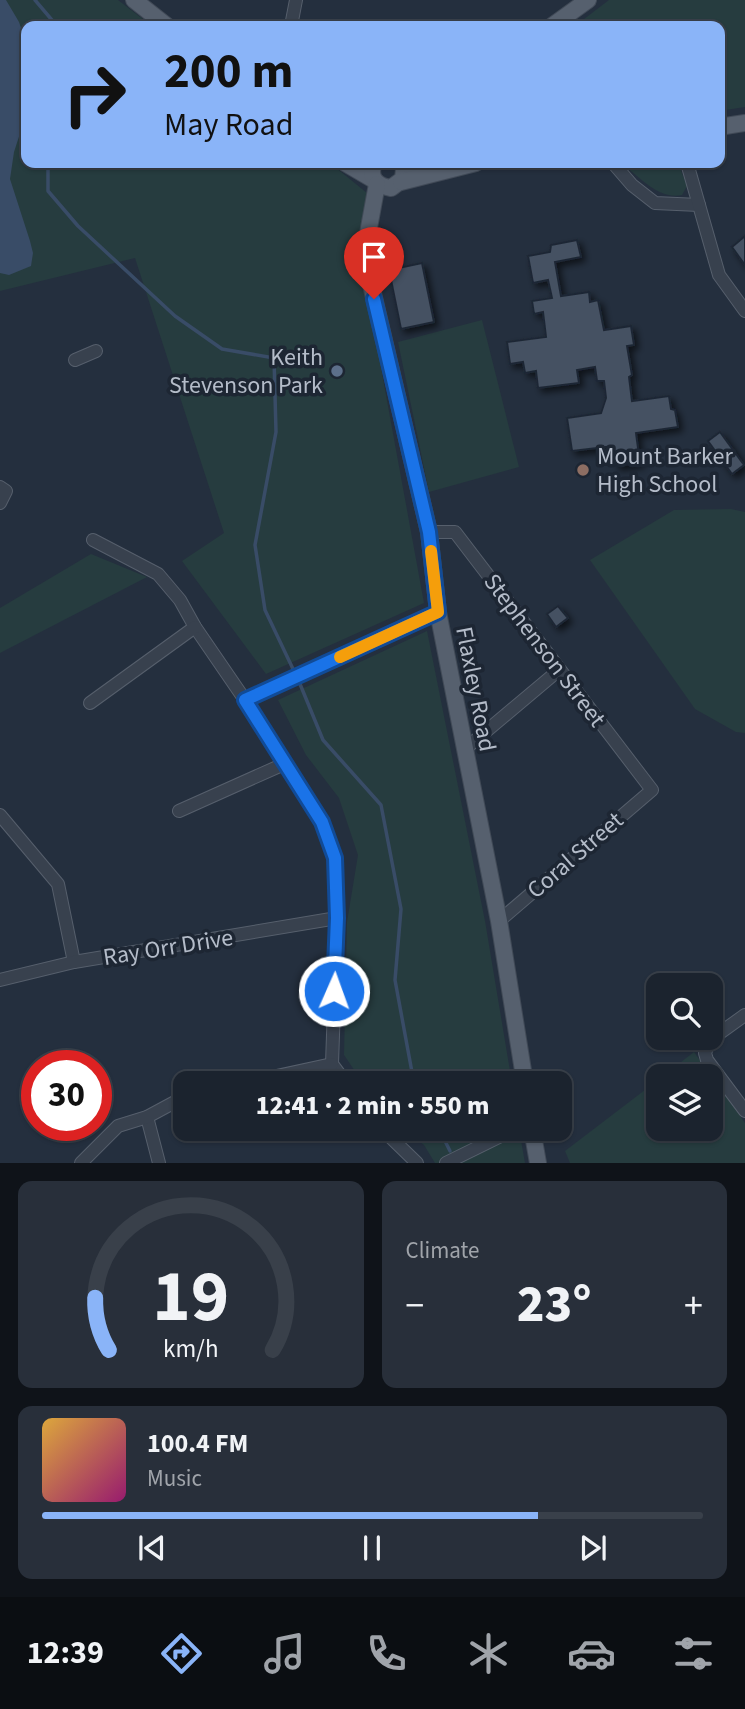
<!DOCTYPE html>
<meta charset="utf-8">
<style>
:root{--surface:#1b232e;--page:#282f3a;--text:#f1f3f6;--muted:#a0a4aa;--line:#39404a;--accent:#8ab4f8}
body{margin:0;font-family:"Source Sans 3",sans-serif;background:var(--page);color:var(--text);height:100vh;display:flex;flex-direction:column;font-size:26px;white-space:nowrap}
*{box-sizing:border-box;margin:0}
p{font-size:23px;color:var(--muted)}
.icon{flex:none;width:38px;height:38px;fill:none;stroke:currentColor;stroke-width:2;stroke-linecap:round;stroke-linejoin:round}
.map{position:relative;height:1163px;overflow:hidden}
.sheet{display:flex;flex-direction:column;gap:18px;padding:18px;background:#0f1319;flex:1}
.sheet>*{flex:none}
.top-card{position:absolute;left:21px;top:21px;width:704px;height:147px;border-radius:14px;box-shadow:0 2px 5px #0004,0 0 0 2px var(--line);background:#8ab4f8;color:#111;overflow:hidden}
.fabs{position:absolute;left:646px;top:973px;display:grid;gap:14px}
.fabs a{display:grid;place-items:center;width:77px;height:77px;border-radius:14px;background:var(--surface);box-shadow:0 2px 5px #0004,0 0 0 2px var(--line);font-size:35px}
.speed{position:absolute;left:21px;top:1050px;display:flex;gap:14px;font-size:35px;font-weight:700;text-align:center}
.speed>*{display:grid;place-content:center;width:91px;height:91px;border-radius:50%;background:var(--surface);box-shadow:0 2px 5px #0004,0 0 0 2px var(--line);line-height:1}
.speed .limit{border:10px solid #d22;background:#fff;color:#111}
.pin{position:absolute;display:grid;place-items:center;width:60px;height:60px;color:#fff;margin:-72px -30px;border-radius:50% 50% 50% 0;rotate:-45deg;box-shadow:0 0 7px #0007}
.pin .icon{rotate:45deg}
.me{position:absolute;width:77px;margin:-38px;rotate:2deg;stroke-linejoin:round;filter:drop-shadow(0 0 5px #0008)}
.turn{display:flex;align-items:center;gap:24px;height:147px;padding:0 28px;font-size:32px}
.turn .icon{width:91px;height:91px;stroke-width:2.5}
.turn b{display:block;font-size:49px;line-height:60px}
.big{font-size:52px;font-weight:800;line-height:1.1}
.sheet .card{flex:1;display:flex;flex-direction:column;justify-content:center;gap:10px;min-width:0;padding:0 24px;border-radius:14px;background:var(--page)}
.sheet .dial{align-items:center;gap:0}
.dial svg{height:182px;overflow:visible;fill:none;stroke:var(--line);stroke-width:7;stroke-linecap:round;text-anchor:middle}
.dial text{fill:var(--text);stroke:none}
.song{display:flex;align-items:center;gap:21px}
.cover{width:84px;height:84px;border-radius:10px;background:linear-gradient(135deg,hsl(40 70% 55%),hsl(320 70% 35%))}
.played{height:7px;border-radius:4px;background:linear-gradient(90deg,var(--accent) 75%,var(--line) 75%)}
.keys{display:flex;justify-content:space-around;direction:ltr}
.heat{display:flex;justify-content:space-between;align-items:center;font-size:38px;direction:ltr}
.sheet .tiles{flex:1;display:grid;gap:18px;grid-template-columns:1fr 1fr}
.card:last-child{grid-column:span 2}
.trip{position:absolute;left:173px;top:1071px;width:399px;height:70px;border-radius:14px;background:var(--surface);box-shadow:0 2px 5px #0004,0 0 0 2px var(--line);font-weight:800;line-height:70px;text-align:center}
.tabs{display:flex;height:112px;justify-content:space-around;align-items:center;background:#0b0e12;color:var(--muted)}
.tabs .icon{width:49px;height:49px}
.tabs .current{color:var(--accent)}
.tabs b{font-size:32px;color:var(--text)}
.map>svg:first-child{display:block}
.green{fill:#263c3f}
.water{fill:#394c67}
.lines{fill:none;stroke-linecap:round;stroke-linejoin:round}
.stream{stroke:#394c67;stroke-width:3.5}
.building{fill:#455162;stroke:#1f2835;stroke-width:2;filter:url(#shadow)}
.minor-casing{stroke:#565f6c;stroke-width:14}
.major-casing{stroke:#414a57;stroke-width:18}
.minor{stroke:#38414e;stroke-width:12}
.major{stroke:#56606e;stroke-width:16}
.route-casing{stroke:#114b97;stroke-width:18}
.route{stroke:#1a73e8;stroke-width:12}
.slow{stroke:#f59e0b;stroke-width:12}
.service-dot{fill:#5c6f8a;stroke:#1d2633;stroke-width:2.5}
.education-dot{fill:#8d6e63;stroke:#1d2633;stroke-width:2.5}
.labels{text-anchor:middle;stroke-width:7;stroke-linejoin:round;paint-order:stroke}
.poi-label{font-size:24px;fill:#b4bcc9;stroke:#1d2633;text-anchor:end}
.street-label{font-size:24px;fill:#b4bcc9;stroke:#1d2633}
</style>
<div class="map">
<svg width="745" height="1163" viewBox="0 0 745 1163">
<defs>
<filter id="shadow"><feDropShadow dx="4" dy="4" stdDeviation="3.5" flood-color="#0009"/></filter>
</defs>
<rect width="100%" height="100%" fill="#242f3e"/>
<g class="green">
<polygon points="0,0 118,0 152,26 26,26 26,163 330,163 367,193 358,242 424,603 266,674 182,561 224,533 135,258 0,291"/>
<polygon points="609,0 745,0 745,107 719,111 719,26 575,26"/>
<path d="M621,163H678L687,186L682,195C658,200 639,176 621,163Z"/>
<polygon points="482,320 519,467 429,492 398,342"/>
<polygon points="731,509 745,512 745,733 736,732 695,709 590,560 674,510"/>
<polygon points="91,554 147,577 0,653 0,608"/>
<polygon points="427,631 485,921 512,1083 363,1083 344,1055 347,922 358,855 339,798 306,755 278,700"/>
<polygon points="694,1052 745,1123 745,1163 570,1163 565,1151 658,1080 658,1129 710,1129 710,1076 663,1076"/>
<polygon points="403,1129 519,1129 525,1163 435,1163 424,1145"/>
</g>
<polygon class="water" points="0,0 6,0 19,22 26,43 26,115 14,152 10,179 30,241 33,253 31,266 9,275 0,273"/>
<g class="lines">
<g class="stream">
<polyline points="35,0 57,26"/>
<polyline points="48,163 48,191 78,226 175,316 222,349 274,358 276,432 255,545 265,610 293,669"/>
<polyline points="300,684 323,740 381,805 401,909 395,980 414,1083"/>
<polyline points="439,1129 450,1151"/>
</g>
</g>
<g class="building">
<polygon points="745,236 745,265 732,247"/>
<polygon points="577,240 581,257 555,262 561,296 589,292 590,302 598,300 604,330 631,326 634,345 627,346 632,375 629,377 632,401 669,396 671,409 675,410 678,427 636,433 640,463 616,466 613,446 572,451 567,418 601,413 606,398 604,381 597,381 595,367 577,370 579,383 538,388 536,371 525,373 523,362 510,364 507,342 546,337 543,312 534,314 532,301 552,298 548,280 533,283 528,256 550,252 551,245"/>
<polygon points="422,263 434,322 401,329 389,270"/>
<polygon points="720,432 744,465 732,474 708,441"/>
<polygon points="558,606 568,618 556,627 547,614"/>
</g>
<g class="lines">
<g class="minor-casing">
<g id="minor">
<polyline points="291,26 296,0"/>
<polyline points="613,163 632,185 655,203 699,205"/>
<polyline points="687,163 719,275 745,311"/>
<polyline points="75,360 96,351"/>
<polyline points="0,487 6,491 0,503"/>
<polyline points="429,532 455,532 652,790 499,921"/>
<polyline points="93,540 158,574 180,600 195,627 245,700 322,823 335,858 337,918 332,1064 346,1083"/>
<polyline points="245,700 438,612"/>
<polyline points="90,703 195,627"/>
<polyline points="465,749 559,670"/>
<polyline points="179,811 284,764"/>
<polyline points="0,815 58,884 74,962"/>
<polyline points="0,980 74,962 337,918"/>
<polyline points="745,1015 710,1040 705,1053 707,1060 745,1111"/>
<polyline points="245,1083 332,1064"/>
<polyline points="147,1117 159,1163"/>
<polyline points="382,1129 417,1163"/>
<polyline points="81,1163 118,1126 147,1117 186,1096"/>
<polyline points="446,1163 515,1129"/>
</g>
</g>
<g class="major-casing">
<g id="major">
<polyline points="134,0 167,26"/>
<polyline points="552,26 588,0"/>
<polyline points="719,127 745,123"/>
<polyline points="345,163 374,180"/>
<path d="M374,163C368,178 377,186 391,188L403,179L404,169L402,163"/>
<polyline points="402,163 449,166"/>
<polyline points="401,182 476,163"/>
<polyline points="377,184 364,255 429,532 438,612 499,921 525,1083"/>
<polyline points="532,1129 538,1163"/>
</g>
</g>
<use href="#minor" class="minor"/>
<use href="#major" class="major"/>
</g>
<g class="lines">
<g class="route-casing">
<polyline id="route" points="334,991 337,918 335,858 322,822 245,700 438,612 429,532 374,299"/>
</g>
<use href="#route" class="route"/>
<polyline class="slow" points="340,657 438,612 431,551"/>
</g>
<circle class="service-dot" cx="337" cy="371" r="7"/>
<circle class="education-dot" cx="583" cy="470" r="7"/>
<g class="labels">
<g class="poi-label">
<text x="323" y="365">Keith<tspan x="323" dy="28">Stevenson Park</tspan></text>
<text x="597" y="464" text-anchor="start">Mount Barker<tspan x="597" dy="28">High School</tspan></text>
</g>
<g class="street-label">
<text transform="translate(545 650) rotate(53)" y="8">Stephenson Street</text>
<text transform="translate(476 689) rotate(79)" y="8">Flaxley Road</text>
<text transform="translate(575 855) rotate(-41)" y="8">Coral Street</text>
<text transform="translate(168 947) rotate(-9)" y="8">Ray Orr Drive</text>
</g>
</g>
</svg>
<div class="fabs">
<a><svg class="icon" aria-label="search" viewBox="0 0 24 24"><circle cx="10" cy="10" r="6"/><path d="M15 15l6 6"/></svg></a>
<a><svg class="icon" aria-label="layers" viewBox="0 0 24 24"><path d="M12 4l9 5-9 5-9-5zM3 14l9 5 9-5"/></svg></a>
</div>
<div class="speed"><div class="limit">30</div></div>
<div class="pin" style="left:374px;top:299px;background:#d93025"><svg class="icon" aria-label="arrive" viewBox="0 0 24 24"><path d="M6 21V4h12l-3 4 3 4H6"/></svg></div>
<svg class="me" style="left:334px;top:991px" viewBox="-20 -20 40 40"><circle r="17" fill="#1a73e8" stroke="#fff" stroke-width="3"/><path d="M0-11L8 9 0 5-8 9z" fill="#fff"/></svg>
<div class="trip">12:41 · 2 min · 550 m</div>
<div class="top-card">
<div class="turn"><svg class="icon" aria-label="right" viewBox="0 0 24 24"><path d="M7 20v-9h11M14 6l5 5-5 5"/></svg><div><b>200 m</b>May Road</div></div>
</div>
</div>
<section class="sheet">
<div class="tiles">
<div class="card dial"><svg viewBox="0 0 100 80">
<path d="M14 69A42 42 0 1 1 86 69"/>
<path d="M14 69A42 42 0 0 1 8 46" stroke="#8ab4f8"/>
<text x="50" y="56" font-size="32" font-weight="700">19</text>
<text x="50" y="72" font-size="11">km/h</text>
</svg></div>
<div class="card"><p>Climate</p>
<div class="heat"><a>−</a><b class="big">23°</b><a>+</a></div>
</div>
<div class="card">
<div class="song"><i class="cover"></i><div><b>100.4 FM</b><p>Music</p></div></div>
<div class="played"></div>
<div class="keys"><svg class="icon" aria-label="previous" viewBox="0 0 24 24"><path d="M18 5L8 12l10 7zM5 5v14"/></svg><svg class="icon" aria-label="pause" viewBox="0 0 24 24"><path d="M8 5v14M16 5v14"/></svg><svg class="icon" aria-label="next" viewBox="0 0 24 24"><path d="M6 5l10 7-10 7zM19 5v14"/></svg></div>
</div>
</div>
</section>
<nav class="tabs">
<b>12:39</b>
<svg class="icon current" aria-label="directions" viewBox="0 0 24 24"><path d="M12 3l9 9-9 9-9-9zM9 14v-3h6M13 9l2 2-2 2"/></svg>
<svg class="icon" aria-label="music" viewBox="0 0 24 24"><path d="M9 18V5l10-2v13"/><circle cx="6" cy="18" r="3"/><circle cx="16" cy="16" r="3"/></svg>
<svg class="icon" aria-label="phone" viewBox="0 0 24 24"><path d="M5 4h4l2 5-3 2q2 4 5 5l2-3 5 2v4C11 20 4 13 5 4z"/></svg>
<svg class="icon" aria-label="climate" viewBox="0 0 24 24"><path d="M12 3v18M4 7l16 10M4 17L20 7"/></svg>
<svg class="icon" aria-label="car" viewBox="0 0 24 24"><path d="M5 17H2v-5l4-1 3-4h7l3 4 3 1v5h-3M9 17h6M6 11h13"/><circle cx="7" cy="17" r="2"/><circle cx="17" cy="17" r="2"/></svg>
<svg class="icon" aria-label="filters" viewBox="0 0 24 24"><path d="M4 7h16M4 17h16"/><circle cx="9" cy="7" r="2"/><circle cx="15" cy="17" r="2"/></svg>
</nav>
